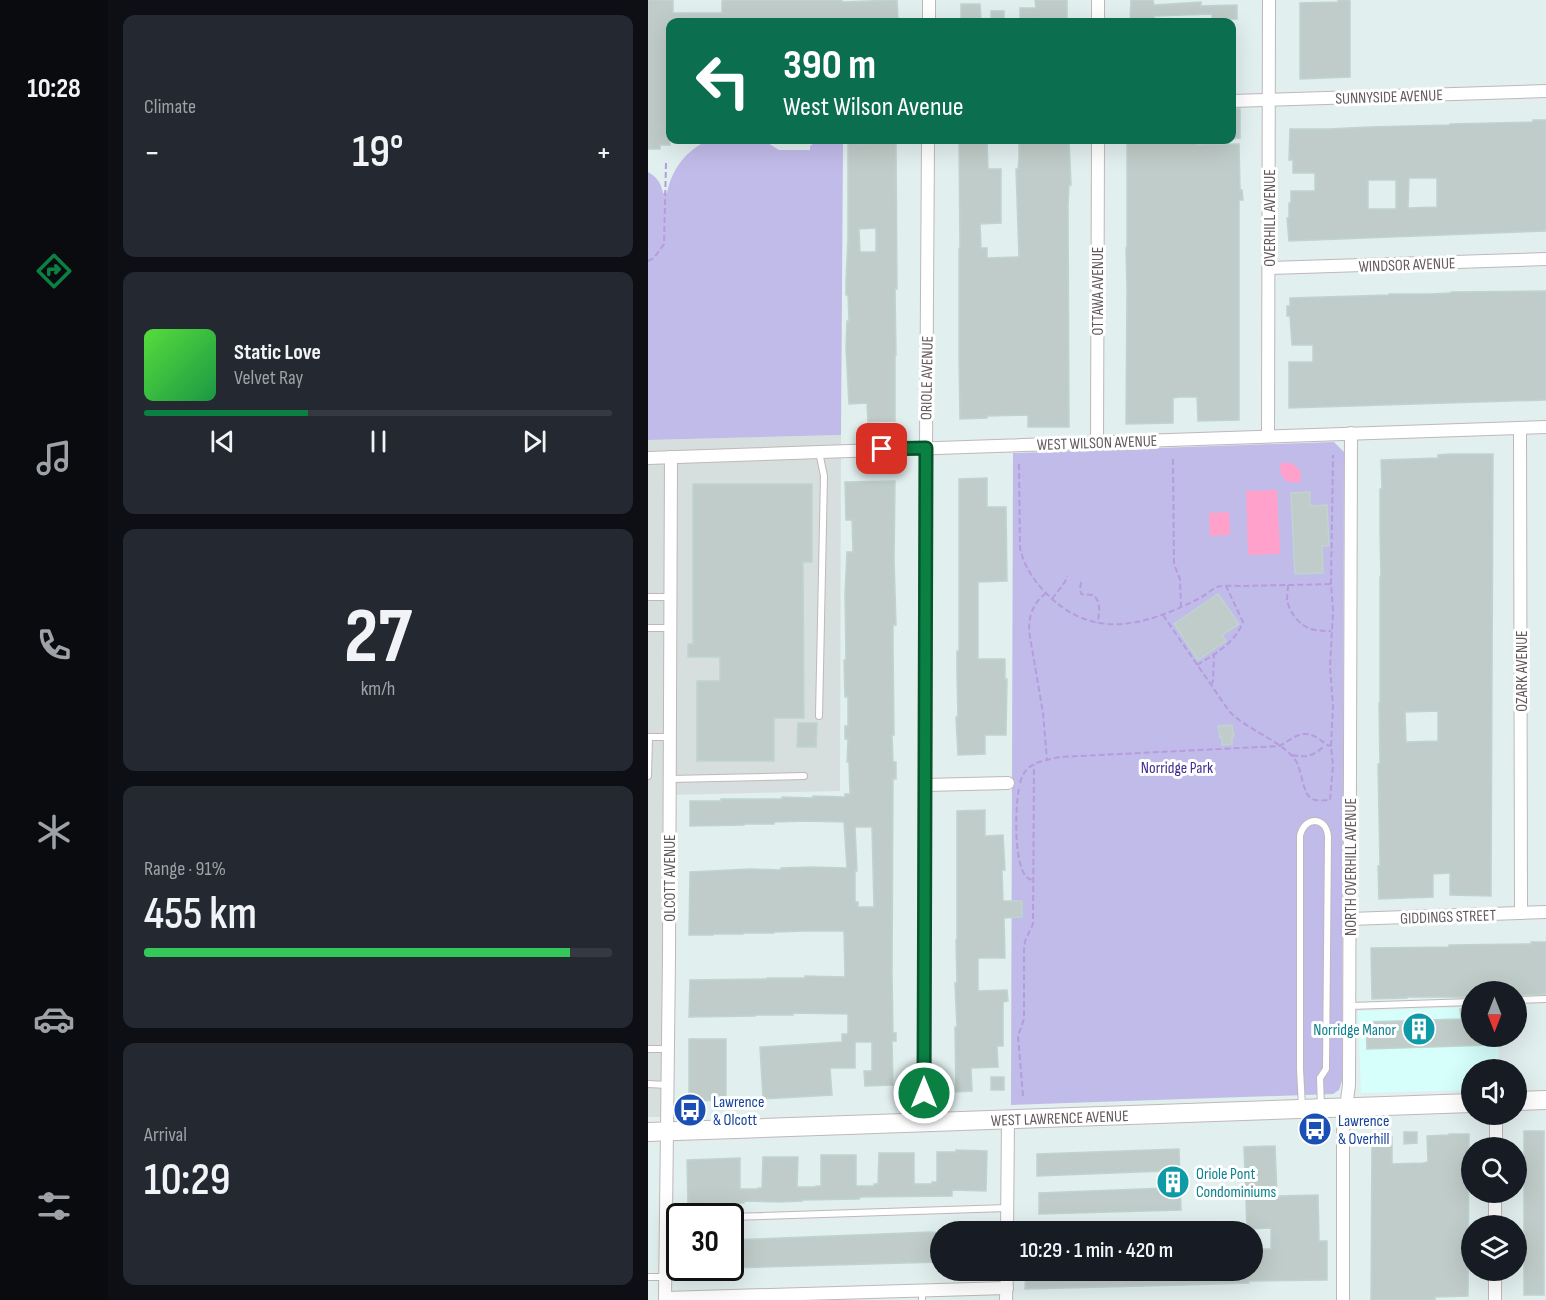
<!DOCTYPE html>
<meta charset="utf-8">
<style>
:root{--surface:#171b24;--page:#242831;--text:#f1f3f6;--muted:#9ea1a6;--line:#363941;--accent:#0b8043}
body{margin:0;font-family:"Sofia Sans Condensed",sans-serif;background:var(--page);color:var(--text);height:100vh;display:flex;flex-direction:column;font-size:22px;white-space:nowrap}
*{box-sizing:border-box;margin:0}
p{font-size:20px;color:var(--muted)}
.icon{flex:none;width:33px;height:33px;fill:none;stroke:currentColor;stroke-width:2;stroke-linecap:round;stroke-linejoin:round}
.map{position:relative;flex:1;overflow:hidden}
.sheet{display:flex;flex-direction:column;gap:15px;padding:15px;background:#0d0f14;width:540px}
.sheet>*{flex:none}
.hud{position:absolute;left:18px;top:18px;width:570px;height:126px;border-radius:12px;box-shadow:0 6px 24px #0002;background:#0b6e4f;color:#fff;overflow:hidden}
.needle{width:39px;rotate:180deg}
.controls{position:absolute;left:813px;top:981px;display:grid;gap:12px}
.controls a{display:grid;place-items:center;width:66px;height:66px;border-radius:50%;background:var(--surface);box-shadow:0 6px 24px #0002;font-size:30px}
.speed{position:absolute;left:18px;top:1203px;display:flex;gap:12px;font-size:30px;font-weight:700;text-align:center}
.speed>*{display:grid;place-content:center;width:78px;height:78px;border-radius:50%;background:var(--surface);box-shadow:0 6px 24px #0002;line-height:1}
.speed .limit{border:3px solid #111;border-radius:9px;background:#fff;color:#111}
.pin{position:absolute;display:grid;place-items:center;width:51px;height:51px;color:#fff;margin:-26px;border-radius:12px;box-shadow:0 3px 9px #0006}
.me{position:absolute;width:66px;margin:-33px;rotate:0deg;stroke-linejoin:round;filter:drop-shadow(0 0 4px #0008)}
.turn{display:flex;align-items:center;gap:21px;height:126px;padding:0 18px;font-size:27px}
.turn .icon{width:78px;height:78px;stroke-width:2.5}
.turn b{display:block;font-size:42px;line-height:51px}
.big{font-size:45px;font-weight:600;line-height:1.1}
.sheet .tile{flex:1;display:flex;flex-direction:column;justify-content:center;gap:9px;min-width:0;padding:0 21px;border-radius:12px;background:var(--page)}
.sheet .dial{align-items:center;gap:0}
.dial b{font-size:78px;line-height:1}
.song{display:flex;align-items:center;gap:18px}
.cover{width:72px;height:72px;border-radius:9px;background:linear-gradient(135deg,hsl(110 70% 55%),hsl(140 70% 35%))}
.played{height:6px;border-radius:3px;background:linear-gradient(90deg,var(--accent) 35%,var(--line) 35%)}
.keys{display:flex;justify-content:space-around;direction:ltr}
.heat{display:flex;justify-content:space-between;align-items:center;font-size:33px;direction:ltr}
.charge{height:9px;border-radius:4px;background:linear-gradient(90deg,#34c759 91%,var(--line) 0)}
.trip{position:absolute;left:282px;top:1221px;width:333px;height:60px;border-radius:30px;background:var(--surface);box-shadow:0 6px 24px #0002;font-weight:600;line-height:60px;text-align:center}
main{display:flex;flex:1;min-height:0}
.dock{display:flex;flex-direction:column;width:108px;justify-content:space-around;align-items:center;background:#090b0e;color:var(--muted)}
.dock .icon{width:42px;height:42px}
.dock .current{color:var(--accent)}
.dock b{font-size:27px;color:var(--text)}
.map>svg:first-child{display:block}
.commercial{fill:#d6fffb}
.industrial{fill:#d6dfde}
.green{fill:#c1bbe9}
.water{fill:#ffa1ca}
.building{fill:#c0ccc9;stroke:#bfd4d0;stroke-width:1.5;fill-rule:evenodd}
.lines{fill:none;stroke-linecap:round;stroke-linejoin:round}
.lane-casing{stroke:#c0b7b9;stroke-width:8}
.street-casing{stroke:#c0b7b9;stroke-width:14}
.secondary-casing{stroke:#c2b7ba;stroke-width:20}
.path{stroke:#b59ddd;stroke-width:2;stroke-dasharray:6 3;stroke-linecap:butt}
.lane{stroke:#fff;stroke-width:6}
.street{stroke:#fff;stroke-width:12}
.secondary{stroke:#fff;stroke-width:18}
.route-casing{stroke:#07532c;stroke-width:15}
.route{stroke:#0b8043;stroke-width:10}
.labels{text-anchor:middle;stroke-width:6;stroke-linejoin:round;paint-order:stroke}
.street-label{font-size:16px;fill:#645a5d;stroke:#fff}
.park-label{font-size:16px;fill:#3f2d90;stroke:#fff}
.culture-label{font-size:16px;fill:#0d838f;stroke:#fff;text-anchor:end}
.transit-label{font-size:16px;fill:#164399;stroke:#fff;text-anchor:start}
</style>
<main>
<nav class="dock">
<b>10:28</b>
<svg class="icon current" aria-label="directions" viewBox="0 0 24 24"><path d="M12 3l9 9-9 9-9-9zM9 14v-3h6M13 9l2 2-2 2"/></svg>
<svg class="icon" aria-label="music" viewBox="0 0 24 24"><path d="M9 18V5l10-2v13"/><circle cx="6" cy="18" r="3"/><circle cx="16" cy="16" r="3"/></svg>
<svg class="icon" aria-label="phone" viewBox="0 0 24 24"><path d="M5 4h4l2 5-3 2q2 4 5 5l2-3 5 2v4C11 20 4 13 5 4z"/></svg>
<svg class="icon" aria-label="climate" viewBox="0 0 24 24"><path d="M12 3v18M4 7l16 10M4 17L20 7"/></svg>
<svg class="icon" aria-label="car" viewBox="0 0 24 24"><path d="M5 17H2v-5l4-1 3-4h7l3 4 3 1v5h-3M9 17h6M6 11h13"/><circle cx="7" cy="17" r="2"/><circle cx="17" cy="17" r="2"/></svg>
<svg class="icon" aria-label="filters" viewBox="0 0 24 24"><path d="M4 7h16M4 17h16"/><circle cx="9" cy="7" r="2"/><circle cx="15" cy="17" r="2"/></svg>
</nav>
<section class="sheet">
<div class="tile"><p>Climate</p>
<div class="heat"><a>−</a><b class="big">19°</b><a>+</a></div>
</div>
<div class="tile">
<div class="song"><i class="cover"></i><div><b>Static Love</b><p>Velvet Ray</p></div></div>
<div class="played"></div>
<div class="keys"><svg class="icon" aria-label="previous" viewBox="0 0 24 24"><path d="M18 5L8 12l10 7zM5 5v14"/></svg><svg class="icon" aria-label="pause" viewBox="0 0 24 24"><path d="M8 5v14M16 5v14"/></svg><svg class="icon" aria-label="next" viewBox="0 0 24 24"><path d="M6 5l10 7-10 7zM19 5v14"/></svg></div>
</div>
<div class="tile dial"><b>27</b><p>km/h</p></div>
<div class="tile"><p>Range · 91%</p><b class="big">455 km</b><div class="charge"></div></div>
<div class="tile"><p>Arrival</p><b class="big">10:29</b></div>
</section>
<div class="map">
<svg width="898" height="1300" viewBox="0 0 898 1300">
<rect width="100%" height="100%" fill="#e1efee"/>
<polygon class="commercial" points="823,1007 824,1036 850,1037 851,1069 824,1070 823,1090 713,1093 710,1011"/>
<polygon class="industrial" points="193,435 192,791 20,795 17,1117 0,1117 0,440"/>
<g class="green">
<path d="M61,140H115L131,150H162V146L170,140L195,143L193,435L0,440V172C9,177 13,183 15,193H19C24,169 38,150 61,140Z"/>
<polygon points="686,442 696,452 694,1081 691,1090 685,1094 363,1105 365,453"/>
</g>
<g class="water">
<polygon points="632,463 644,463 652,470 653,482 640,482 633,475"/>
<polygon points="629,490 632,554 600,555 598,491"/>
<polygon points="581,512 582,535 562,536 561,513"/>
</g>
<g class="building">
<polygon points="0,0 25,0 25,13 74,13 74,0 194,0 194,2 249,0 250,22 22,22 22,145 12,145 12,149 0,149"/>
<polygon points="387,0 419,0 419,22 391,22 391,18 372,19 372,8 388,8"/>
<polygon points="483,0 505,0 506,5 553,2 553,6 589,5 589,19 564,20 564,14 506,16 506,22 482,22"/>
<polygon points="690,0 702,0 702,77 652,79 652,3 690,2"/>
<polygon points="313,4 332,4 333,19 313,20"/>
<rect x="343" y="11" width="13" height="11"/>
<polygon points="584,109 592,109 592,138 584,139"/>
<path d="M885,120H898V231L641,241L639,218H641V203H643V191H667V173H645V160H641L642,129H680L722,127L802,125V124L885,122ZM761,178H789V207L760,208ZM720,180H748V209H720Z"/>
<path d="M200,140H212V144L248,142L249,289H247L248,355H247V421L220,422L219,403L201,404L198,348L199,321H201L200,295H198V281L200,239ZM228,228V252H212L211,229Z"/>
<polygon points="371,140 421,140 423,185 421,185 420,205 421,427 380,427 380,415 339,416 339,418 312,419 311,359 311,249 312,248 311,142 339,141 340,169 353,169 353,223 332,224 333,248 339,248 339,258 371,257 368,169 370,169 371,159"/>
<polygon points="479,140 520,140 520,142 549,141 549,145 591,144 592,190 594,190 595,200 591,200 591,420 550,421 549,397 532,397 525,398 525,423 478,424 479,289 478,248 479,248"/>
<polygon points="898,291 898,400 641,408 641,362 665,362 665,345 644,345 642,316 639,316 639,306 642,306 642,298 741,295 741,294 782,294 803,293 803,292"/>
<path d="M803,454H845L843,896L802,895V873L785,874V897L731,899L730,866H732L730,764H732L731,703H732V577H733L732,533V489H734L733,460L790,458V455ZM790,711V741L758,742L757,712Z"/>
<polygon points="339,478 339,507 358,507 359,581 330,582 330,659 357,659 357,679 359,679 358,735 337,735 337,754 310,755 308,717 310,717 309,673 309,651 311,651 311,479"/>
<path d="M247,481L246,559L248,625H245V647L246,735H244L245,762H248V779H245L244,975L245,1033H248V1041H244L245,1085L217,1086L216,1071H224V1042H207V1068H182L184,1095L115,1099L112,1047L194,1042V1034H200V1014L145,1013V1015H107V1016L41,1017L42,980L119,979V978H157V976L197,977L196,931H157L126,932V933H95V934H65V935H41L42,872L103,869L133,870V868L164,867L199,868L196,822L157,821L126,822V824H96V825L42,826V801H73V799H134V797L165,798V796L197,797V794H202L201,762H199L200,739H197V726H200V697H197L196,660H198L197,595L199,552H205L204,520H198L197,482ZM207,827H224L226,907H210V902H207V871H209Z"/>
<polygon points="45,484 164,484 164,562 155,562 156,718 126,718 126,761 49,761 49,681 72,681 72,657 40,657 40,644 45,644"/>
<polygon points="662,492 662,506 679,505 681,546 674,546 675,573 647,574 643,493"/>
<polygon points="570,594 591,624 574,635 578,641 550,660 526,624"/>
<polygon points="150,723 169,723 168,747 149,747"/>
<polygon points="584,725 586,736 584,736 584,744 574,745 574,737 572,738 570,726"/>
<polygon points="337,810 337,836 355,835 357,870 354,870 355,900 356,901 374,901 374,917 356,918 357,958 330,958 330,991 359,990 360,1001 355,1002 355,1046 349,1046 350,1067 323,1068 324,1091 308,1092 307,1027 309,1027 307,983 309,983 308,940 309,940 309,811"/>
<polygon points="883,942 898,942 898,994 870,995 870,992 820,992 820,997 759,997 759,998 724,999 723,948 801,947 801,945 883,944"/>
<polygon points="812,1009 824,1009 824,1036 843,1036 843,1045 719,1049 718,1022 813,1019"/>
<polygon points="41,1039 78,1039 78,1100 41,1101"/>
<rect x="343" y="1077" width="13" height="13"/>
<rect x="876" y="1131" width="20" height="164"/>
<polygon points="756,1132 769,1132 769,1143 756,1144"/>
<polygon points="801,1134 821,1134 820,1296 787,1297 787,1300 723,1300 724,1137 744,1137 744,1164 775,1163 780,1162 779,1136 801,1135"/>
<polygon points="627,1146 629,1196 670,1195 671,1241 679,1241 679,1280 601,1281 601,1283 535,1285 377,1289 378,1270 607,1270 607,1249 623,1249 623,1228 599,1229 596,1147"/>
<polygon points="531,1149 533,1210 391,1214 391,1193 519,1188 518,1171 389,1176 389,1154"/>
<polygon points="308,1150 339,1151 338,1191 304,1190 304,1196 212,1197 211,1199 154,1200 154,1201 130,1202 96,1201 96,1203 60,1203 60,1206 40,1206 39,1160 92,1158 92,1189 110,1189 110,1188 114,1188 115,1157 150,1157 149,1187 168,1187 168,1186 173,1186 173,1155 208,1155 208,1186 226,1186 226,1184 230,1184 231,1153 266,1153 266,1184 284,1184 284,1182 289,1182 289,1152 308,1152"/>
<polygon points="283,1232 292,1233 292,1262 82,1268 82,1240"/>
</g>
<g class="lines">
<g class="lane-casing">
<g id="lane">
<polyline points="171,452 176,476 171,716"/>
<polyline points="0,597 22,597"/>
<polyline points="0,628 22,628"/>
<polyline points="0,737 22,737"/>
<polyline points="0,776 1,737"/>
<polyline points="22,779 156,776"/>
<polyline points="868,1000 898,999"/>
<polyline points="702,1006 824,1002"/>
<polyline points="0,1049 19,1049"/>
<polyline points="0,1084 19,1085"/>
<path d="M654,1107L652,1069V836C656,816 678,816 680,836L678,1069L672,1078L673,1107"/>
<polyline points="82,1217 359,1208"/>
<polyline points="18,1219 32,1219"/>
<polyline points="0,1277 17,1277"/>
<polyline points="274,1300 274,1291"/>
</g>
</g>
<g class="street-casing">
<g id="street">
<polyline points="281,22 281,0"/>
<polyline points="450,22 450,0"/>
<polyline points="584,101 898,91"/>
<polyline points="621,268 898,259"/>
<polyline points="872,428 873,913"/>
<polyline points="620,436 621,0"/>
<polyline points="449,442 450,140"/>
<polyline points="0,458 898,427"/>
<polyline points="277,785 360,783"/>
<polyline points="702,919 898,912"/>
<polyline points="276,1121 278,448 280,140"/>
<polyline points="848,1148 848,1114"/>
<polyline points="847,1226 847,1192"/>
<polyline points="359,1232 360,1118"/>
<polyline points="17,1298 359,1288"/>
<polyline points="17,1300 21,958 23,457"/>
<polyline points="358,1300 359,1270"/>
<polyline points="695,1300 695,1131 701,1085 703,433"/>
<polyline points="847,1300 847,1270"/>
</g>
</g>
<g class="secondary-casing">
<g id="secondary">
<polyline points="868,1101 898,1100"/>
<path id="s1" d="M0,1132L824,1103"/>
</g>
</g>
<g class="path">
<polyline points="0,261 6,258 16,244 18,163"/>
<polyline points="525,459 526,564 532,579 533,607"/>
<path d="M371,464L372,547C375,566 388,584 402,597C448,641 500,624 550,599C557,596 564,589 569,587C575,585 590,586 597,586C625,585 654,585 683,584"/>
<path d="M433,582L432,589L433,594L446,595C453,604 452,613 449,623"/>
<path d="M640,585C640,590 639,595 639,600C641,612 652,626 663,629C670,631 677,631 683,631"/>
<path d="M398,593C385,603 381,615 381,631L395,713L399,760"/>
<polyline points="404,599 417,582 419,576"/>
<path d="M515,615L581,711C599,730 628,738 645,757C655,767 653,793 664,799C669,802 677,800 682,800L685,765L683,746L685,706L682,667L685,611L683,584L685,455"/>
<path d="M549,665C567,654 587,643 595,622L578,586"/>
<polyline points="563,685 565,681 566,655"/>
<path d="M644,755C658,758 666,756 676,746"/>
<path d="M372,783C377,762 394,761 412,757L631,746C645,739 654,727 671,739C676,742 677,745 683,746"/>
<path d="M371,789C367,807 366,860 377,875C380,879 381,879 385,880"/>
<polyline points="375,1096 370,1036 376,1019 376,949 377,941 385,924 386,765"/>
</g>
<use href="#lane" class="lane"/>
<use href="#street" class="street"/>
<use href="#secondary" class="secondary"/>
</g>
<g class="lines">
<g class="route-casing">
<polyline id="route" points="234,449 278,448 276,1093"/>
</g>
<use href="#route" class="route"/>
</g>
<defs>
<g id="building-disc" transform="scale(1.725)"><circle r="9.5" fill="#0f9aa8" stroke="#fff"/><path d="M-4-6H4V6H1V3H-1V6H-4ZM-2.5-4.3h1.7v1.8h-1.7ZM.8-4.3h1.7v1.8H.8ZM-2.5-1h1.7V.8h-1.7ZM.8-1h1.7V.8H.8Z" fill="#fff"/></g>
<g id="bus-disc" transform="scale(1.725)"><circle r="9.5" fill="#1a4fb4" stroke="#fff"/><path d="M-5-6H5V4H4V6H2V4H-2V6H-4V4H-5ZM-3.5-4V0h7V-4ZM-3.5 1.2v1.5H-2V1.2ZM2 1.2v1.5H3.5V1.2Z" fill="#fff"/></g>
</defs>
<g fill-rule="evenodd">
<use href="#building-disc" x="771" y="1029"/>
<use href="#bus-disc" x="42" y="1110"/>
<use href="#bus-disc" x="667" y="1129"/>
<use href="#building-disc" x="525" y="1182"/>
</g>
<g class="labels">
<g class="street-label">
<text transform="translate(741 96) rotate(-2)" y="6">SUNNYSIDE AVENUE</text>
<text transform="translate(621 218) rotate(-90)" y="6">OVERHILL AVENUE</text>
<text transform="translate(759 264) rotate(-2)" y="6">WINDSOR AVENUE</text>
<text transform="translate(449 291) rotate(-90)" y="6">OTTAWA AVENUE</text>
<text transform="translate(278 378) rotate(-89)" y="6">ORIOLE AVENUE</text>
<text transform="translate(449 442) rotate(-2)" y="6">WEST WILSON AVENUE</text>
<text transform="translate(873 671) rotate(-90)" y="6">OZARK AVENUE</text>
<text transform="translate(702 867) rotate(-90)" y="6">NORTH OVERHILL AVENUE</text>
<text transform="translate(21 878) rotate(-90)" y="6">OLCOTT AVENUE</text>
<text transform="translate(800 916) rotate(-2)" y="6">GIDDINGS STREET</text>
<text dy="6" stroke="none"><textPath href="#s1" startOffset="412">WEST LAWRENCE AVENUE</textPath></text>
</g>
<g class="park-label">
<text x="529" y="773">Norridge Park</text>
</g>
<g class="culture-label">
<text x="748" y="1035">Norridge Manor</text>
<text x="548" y="1179" text-anchor="start">Oriole Pont<tspan x="548" dy="18">Condominiums</tspan></text>
</g>
<g class="transit-label">
<text x="65" y="1107">Lawrence<tspan x="65" dy="18">&amp; Olcott</tspan></text>
<text x="690" y="1126">Lawrence<tspan x="690" dy="18">&amp; Overhill</tspan></text>
</g>
</g>
</svg>
<div class="controls">
<a><svg class="needle" viewBox="-14 -14 28 28"><path d="M0-13l5 13h-10z" fill="#e53935"/><path d="M0 13l5-13h-10z" fill="#9ea1a6"/></svg></a>
<a><svg class="icon" aria-label="sound" viewBox="0 0 24 24"><path d="M4 9h4l5-4v14l-5-4H4zM17 9q2 3 0 6"/></svg></a>
<a><svg class="icon" aria-label="search" viewBox="0 0 24 24"><circle cx="10" cy="10" r="6"/><path d="M15 15l6 6"/></svg></a>
<a><svg class="icon" aria-label="layers" viewBox="0 0 24 24"><path d="M12 4l9 5-9 5-9-5zM3 14l9 5 9-5"/></svg></a>
</div>
<div class="speed"><div class="limit">30</div></div>
<div class="pin" style="left:234px;top:449px;background:#d93025"><svg class="icon" aria-label="arrive" viewBox="0 0 24 24"><path d="M6 21V4h12l-3 4 3 4H6"/></svg></div>
<svg class="me" style="left:276px;top:1093px" viewBox="-20 -20 40 40"><circle r="17" fill="#0b8043" stroke="#fff" stroke-width="3"/><path d="M0-11L8 9 0 5-8 9z" fill="#fff"/></svg>
<div class="trip">10:29 · 1 min · 420 m</div>
<div class="hud">
<div class="turn"><svg class="icon" aria-label="left" viewBox="0 0 24 24"><path d="M17 20v-9H6M10 6l-5 5 5 5"/></svg><div><b>390 m</b>West Wilson Avenue</div></div>
</div>
</div>
</main>
